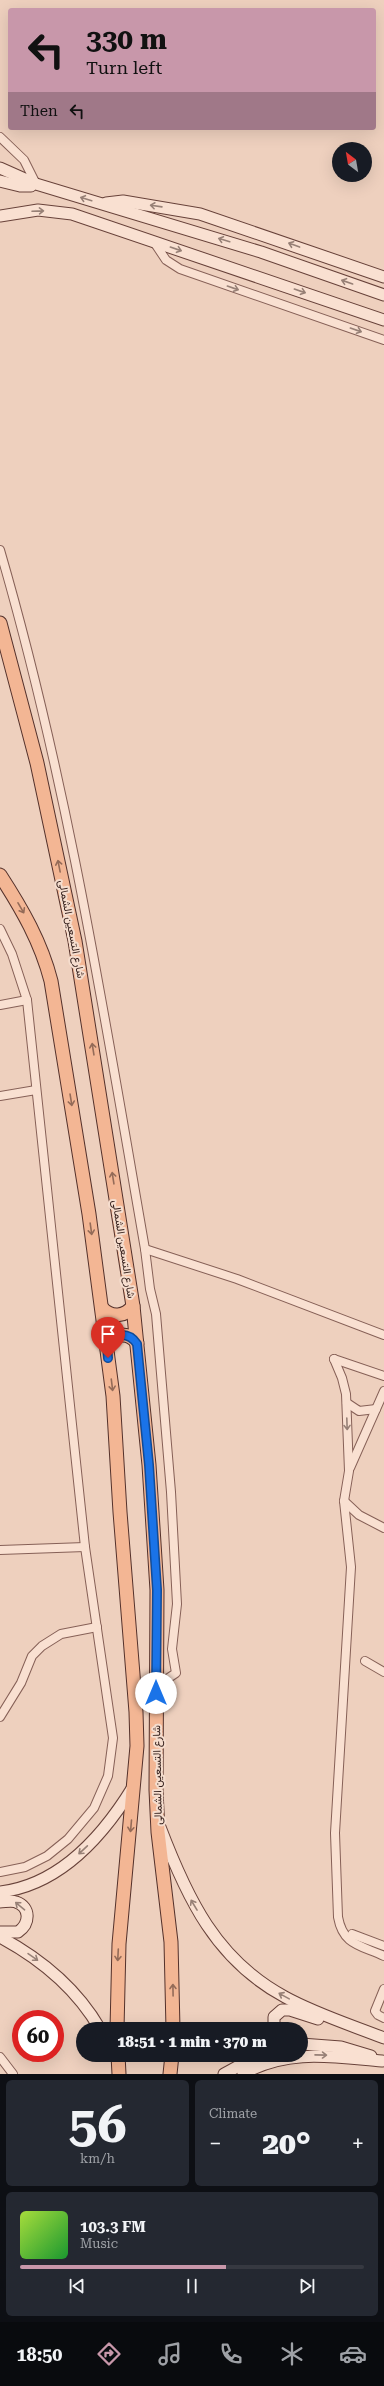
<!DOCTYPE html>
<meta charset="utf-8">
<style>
:root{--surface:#171b24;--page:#242831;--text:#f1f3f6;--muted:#9ea1a6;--line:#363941;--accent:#c897aa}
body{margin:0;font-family:"Roboto Serif",Vazirmatn,serif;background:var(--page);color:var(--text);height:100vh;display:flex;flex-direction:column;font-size:15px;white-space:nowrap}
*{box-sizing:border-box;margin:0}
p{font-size:13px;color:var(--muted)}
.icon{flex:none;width:22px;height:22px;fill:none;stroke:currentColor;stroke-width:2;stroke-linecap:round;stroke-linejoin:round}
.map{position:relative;height:2074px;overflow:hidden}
.sheet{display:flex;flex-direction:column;gap:6px;padding:6px;background:#0d0f14;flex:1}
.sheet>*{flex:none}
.hud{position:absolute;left:8px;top:8px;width:368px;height:122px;border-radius:4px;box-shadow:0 4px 16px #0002;background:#c897aa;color:#111;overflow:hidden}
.needle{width:26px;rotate:329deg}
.controls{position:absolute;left:332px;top:142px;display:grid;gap:8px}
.controls a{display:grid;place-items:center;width:40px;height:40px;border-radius:50%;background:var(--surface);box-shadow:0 4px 16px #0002;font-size:20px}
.speed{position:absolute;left:12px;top:2010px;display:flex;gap:8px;font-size:20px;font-weight:700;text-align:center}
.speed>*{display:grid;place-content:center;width:52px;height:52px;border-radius:50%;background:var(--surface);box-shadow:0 4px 16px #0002;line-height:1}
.speed .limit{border:6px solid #d22;background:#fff;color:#111}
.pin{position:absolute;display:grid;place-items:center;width:34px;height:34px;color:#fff;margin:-41px -17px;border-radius:50% 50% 50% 0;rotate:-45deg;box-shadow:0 0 4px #0007}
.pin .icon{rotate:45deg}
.me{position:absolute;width:44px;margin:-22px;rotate:0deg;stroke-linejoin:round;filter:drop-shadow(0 0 3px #0008)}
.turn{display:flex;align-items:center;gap:14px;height:84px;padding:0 12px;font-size:18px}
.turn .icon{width:52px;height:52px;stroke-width:2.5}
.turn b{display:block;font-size:28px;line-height:34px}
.then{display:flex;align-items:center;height:38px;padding:0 12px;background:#0003;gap:8px;font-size:15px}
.big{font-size:30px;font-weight:800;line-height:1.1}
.sheet .tile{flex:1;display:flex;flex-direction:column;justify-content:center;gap:6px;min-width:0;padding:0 14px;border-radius:6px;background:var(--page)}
.sheet .dial{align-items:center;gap:0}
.dial b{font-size:52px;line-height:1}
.song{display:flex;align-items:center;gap:12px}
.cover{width:48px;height:48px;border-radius:6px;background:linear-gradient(135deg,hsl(80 70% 55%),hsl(130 70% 35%))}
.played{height:4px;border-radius:2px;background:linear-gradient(90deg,var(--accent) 60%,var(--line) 60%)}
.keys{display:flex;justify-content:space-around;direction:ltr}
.heat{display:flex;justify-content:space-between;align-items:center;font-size:22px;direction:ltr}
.sheet .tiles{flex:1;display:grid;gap:6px;grid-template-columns:1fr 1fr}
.tile:last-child{grid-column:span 2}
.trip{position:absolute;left:76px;top:2022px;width:232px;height:40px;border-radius:20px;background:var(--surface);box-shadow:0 4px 16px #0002;font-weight:800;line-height:40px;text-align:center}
.tab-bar{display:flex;height:64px;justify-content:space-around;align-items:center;background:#090b0e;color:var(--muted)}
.tab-bar .icon{width:28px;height:28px}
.tab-bar .active{color:var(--accent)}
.tab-bar b{font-size:18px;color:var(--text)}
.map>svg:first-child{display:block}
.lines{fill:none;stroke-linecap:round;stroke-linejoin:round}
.street-casing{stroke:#866057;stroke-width:10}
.secondary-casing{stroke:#68423a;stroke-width:13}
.primary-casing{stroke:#54312b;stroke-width:15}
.street{stroke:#f9e0d1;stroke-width:8}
.secondary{stroke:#f9e0d1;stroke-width:11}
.primary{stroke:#f3b694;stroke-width:13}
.oneway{stroke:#978076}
.oneway2{stroke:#946b58}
.route-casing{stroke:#114b97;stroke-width:10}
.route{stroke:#1a73e8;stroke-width:7}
.labels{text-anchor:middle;stroke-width:4;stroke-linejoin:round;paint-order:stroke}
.street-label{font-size:11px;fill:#35201c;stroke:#f5ddce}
</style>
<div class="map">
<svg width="384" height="2074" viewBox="0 0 384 2074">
<rect width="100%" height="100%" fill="#eed0be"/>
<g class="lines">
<g class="street-casing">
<g id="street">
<polyline points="0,137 24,160 36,184"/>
<polyline points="154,242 166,260 180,269 384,340"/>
<path d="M0,550C67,780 104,1013 145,1249L150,1289L156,1314L171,1492L177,1604L172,1649L176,1673L167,1679L156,1680"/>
<polyline points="0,929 12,954 27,1000 85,1547 113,1738 108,1776 94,1808 68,1839 47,1856 25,1867 0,1872"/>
<polyline points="0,1005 27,1000"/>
<polyline points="0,1096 36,1090"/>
<polyline points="145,1249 237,1279 384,1335"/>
<path d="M334,1359L342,1378L346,1394L349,1471L344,1501L351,1567L335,1833L338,1917C343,1945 360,1945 384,1956"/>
<polyline points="334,1359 384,1376"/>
<polyline points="347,1403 359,1411 376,1409"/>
<polyline points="350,1468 384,1391"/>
<polyline points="344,1501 359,1515 384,1528"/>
<polyline points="0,1550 85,1547"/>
<polyline points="365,1661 384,1672"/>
<polyline points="0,1717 21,1683 32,1656 42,1646 61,1634 97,1627"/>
<polyline points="352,1934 384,1946"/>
<polyline points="384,1989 375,2011 378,2015 384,2018"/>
<polyline points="0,2057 13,2074"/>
</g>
</g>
<g class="secondary-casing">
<g id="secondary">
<polyline points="0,168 36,184 261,252 384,295"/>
<polyline points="0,181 20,186 31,186"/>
<polyline points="106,203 123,201 200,214 384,277"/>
<polyline points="0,216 38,210 72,214 384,320"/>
<path d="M160,1827C187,1898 216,1960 285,1997C316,2014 351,2025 384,2038"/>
<path d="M0,1892C60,1885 103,1836 133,1787"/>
<path d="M0,1902C5,1902 11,1900 16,1902C31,1907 30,1924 18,1932H0"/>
<path d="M0,1937C41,1959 77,1989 100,2029"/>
<polyline points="274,2029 274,2017 282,2010 290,2010 318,2019"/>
<polyline points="301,2044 341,2047 371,2056"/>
<polyline points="224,2074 259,2055"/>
<path d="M243,2074C288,2048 334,2057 382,2061"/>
</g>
</g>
<g class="primary-casing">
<g id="primary">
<polyline points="0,623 37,763 75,941 133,1306 149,1465 157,1590 156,1790 158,1832 171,1942 173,2029"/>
<path d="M0,875C22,909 41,942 51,981L89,1214L113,1396L120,1512L136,1712L137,1746L119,1944L117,2029"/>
<path d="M102,1308C111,1318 125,1317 133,1306"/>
<path d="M107,1345C114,1332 129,1332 137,1343"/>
<polyline points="118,2055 119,2074"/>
<polyline points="170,2074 172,2055"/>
</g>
</g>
<use href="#street" class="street"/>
<use href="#secondary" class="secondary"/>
<use href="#primary" class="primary"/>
</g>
<defs><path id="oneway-shaft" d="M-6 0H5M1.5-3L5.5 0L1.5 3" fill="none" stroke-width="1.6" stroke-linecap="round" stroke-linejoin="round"/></defs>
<g class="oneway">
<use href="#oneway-shaft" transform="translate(86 199) rotate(-163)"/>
<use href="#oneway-shaft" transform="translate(156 206) rotate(-172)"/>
<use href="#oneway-shaft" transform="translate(38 211) rotate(-2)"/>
<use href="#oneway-shaft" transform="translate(224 240) rotate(-163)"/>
<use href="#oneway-shaft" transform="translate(294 245) rotate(-160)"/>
<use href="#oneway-shaft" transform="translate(176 249) rotate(19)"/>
<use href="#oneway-shaft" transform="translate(347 282) rotate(-161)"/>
<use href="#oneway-shaft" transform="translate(233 288) rotate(19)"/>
<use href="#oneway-shaft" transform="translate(300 291) rotate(19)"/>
<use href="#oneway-shaft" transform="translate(356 330) rotate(19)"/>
<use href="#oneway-shaft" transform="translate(347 1424) rotate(88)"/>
<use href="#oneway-shaft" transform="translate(83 1850) rotate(137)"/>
<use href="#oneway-shaft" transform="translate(194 1905) rotate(-121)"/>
<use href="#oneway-shaft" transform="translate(20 1906) rotate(-140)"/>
<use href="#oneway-shaft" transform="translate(33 1957) rotate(35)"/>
<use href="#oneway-shaft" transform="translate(284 1996) rotate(-151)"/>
<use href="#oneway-shaft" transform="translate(321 2055) rotate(1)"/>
</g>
<g class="oneway2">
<use href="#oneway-shaft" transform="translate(59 866) rotate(-101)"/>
<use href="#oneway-shaft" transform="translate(21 908) rotate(60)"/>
<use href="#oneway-shaft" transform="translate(93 1049) rotate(-99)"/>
<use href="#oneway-shaft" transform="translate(71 1100) rotate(81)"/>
<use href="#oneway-shaft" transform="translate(113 1178) rotate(-99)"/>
<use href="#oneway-shaft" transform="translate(91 1229) rotate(82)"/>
<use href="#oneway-shaft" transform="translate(112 1385) rotate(83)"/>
<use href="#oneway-shaft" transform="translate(131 1826) rotate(95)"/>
<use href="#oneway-shaft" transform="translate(118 1955) rotate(93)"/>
<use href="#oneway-shaft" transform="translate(173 1990) rotate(-91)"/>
</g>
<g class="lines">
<g class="route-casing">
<path id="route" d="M108,1358L107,1345C114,1332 129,1332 137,1344L149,1465L157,1590L156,1693"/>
</g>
<use href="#route" class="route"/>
</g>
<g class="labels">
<g class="street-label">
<text transform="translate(72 929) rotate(79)" y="4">شارع التسعين الشمالى</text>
<text transform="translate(124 1249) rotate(81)" y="4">شارع التسعين الشمالى</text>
<text transform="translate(157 1775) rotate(-91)" y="4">شارع التسعين الشمالى</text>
</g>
</g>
</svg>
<div class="controls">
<a><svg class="needle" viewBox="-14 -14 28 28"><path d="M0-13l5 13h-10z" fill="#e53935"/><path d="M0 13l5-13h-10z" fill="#9ea1a6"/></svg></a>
</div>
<div class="speed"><div class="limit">60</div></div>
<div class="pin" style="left:108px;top:1358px;background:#d93025"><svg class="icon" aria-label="arrive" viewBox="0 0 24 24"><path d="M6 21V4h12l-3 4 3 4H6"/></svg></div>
<svg class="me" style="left:156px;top:1693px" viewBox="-20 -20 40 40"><circle r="19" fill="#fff"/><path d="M0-13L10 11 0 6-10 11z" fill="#1a73e8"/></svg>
<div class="trip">18:51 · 1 min · 370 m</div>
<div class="hud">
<div class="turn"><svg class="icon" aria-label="left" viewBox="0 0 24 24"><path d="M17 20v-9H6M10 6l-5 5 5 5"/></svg><div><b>330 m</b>Turn left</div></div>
<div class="then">Then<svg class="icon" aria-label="left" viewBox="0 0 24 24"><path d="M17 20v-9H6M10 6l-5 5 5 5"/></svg></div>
</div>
</div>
<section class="sheet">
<div class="tiles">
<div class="tile dial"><b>56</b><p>km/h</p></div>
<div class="tile"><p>Climate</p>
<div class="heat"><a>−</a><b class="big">20°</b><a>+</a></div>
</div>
<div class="tile">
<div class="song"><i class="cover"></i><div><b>103.3 FM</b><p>Music</p></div></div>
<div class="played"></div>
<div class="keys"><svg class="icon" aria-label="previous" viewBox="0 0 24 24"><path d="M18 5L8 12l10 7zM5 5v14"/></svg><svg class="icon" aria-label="pause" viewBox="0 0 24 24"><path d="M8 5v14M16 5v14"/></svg><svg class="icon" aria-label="next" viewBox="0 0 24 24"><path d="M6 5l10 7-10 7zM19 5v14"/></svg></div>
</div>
</div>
</section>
<nav class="tab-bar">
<b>18:50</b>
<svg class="icon active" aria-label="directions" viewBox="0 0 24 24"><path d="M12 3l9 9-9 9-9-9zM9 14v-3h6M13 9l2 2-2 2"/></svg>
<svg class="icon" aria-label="music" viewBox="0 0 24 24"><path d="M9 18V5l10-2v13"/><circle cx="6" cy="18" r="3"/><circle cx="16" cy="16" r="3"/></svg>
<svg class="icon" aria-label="phone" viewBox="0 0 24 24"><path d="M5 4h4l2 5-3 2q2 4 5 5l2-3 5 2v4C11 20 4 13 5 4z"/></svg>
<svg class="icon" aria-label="climate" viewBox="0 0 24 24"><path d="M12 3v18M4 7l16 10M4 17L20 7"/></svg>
<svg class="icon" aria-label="car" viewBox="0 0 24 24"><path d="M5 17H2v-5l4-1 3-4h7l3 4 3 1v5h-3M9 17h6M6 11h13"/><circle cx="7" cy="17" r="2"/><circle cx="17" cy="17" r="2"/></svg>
</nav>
